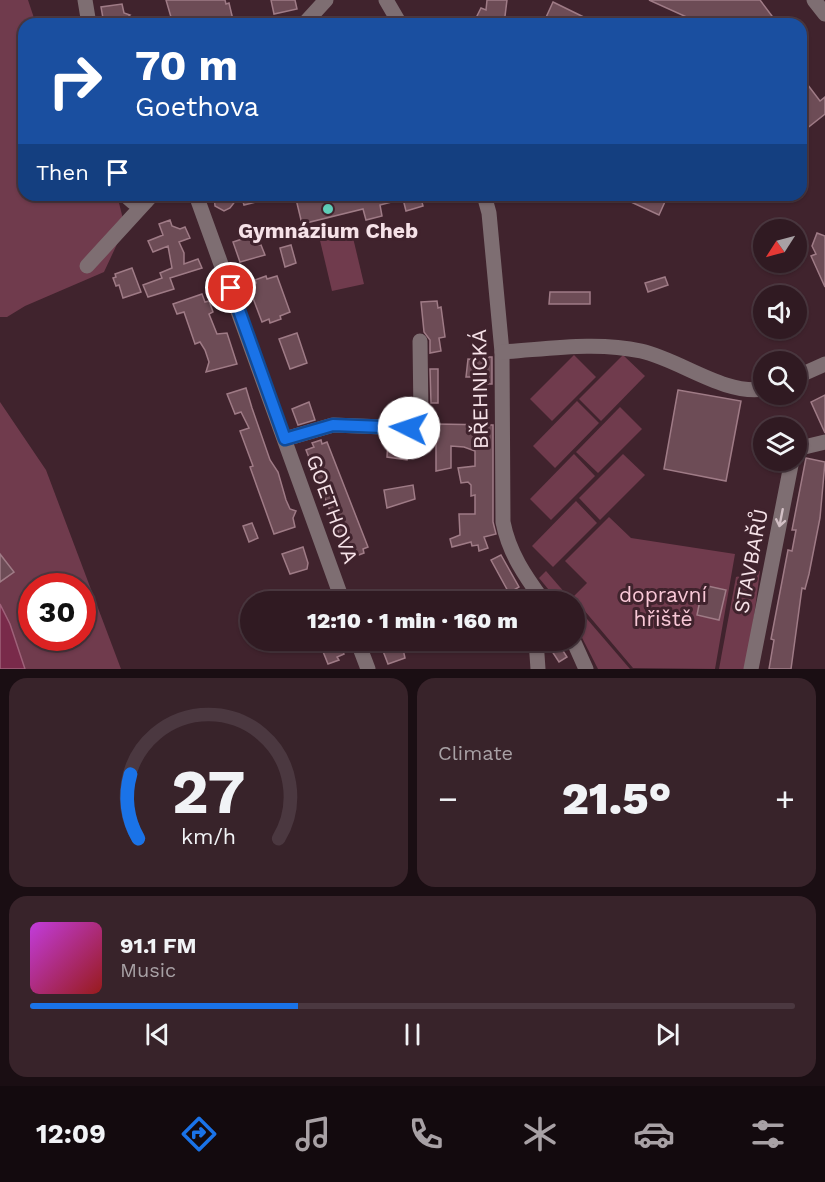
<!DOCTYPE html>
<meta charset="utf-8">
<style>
:root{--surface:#301a22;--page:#38232a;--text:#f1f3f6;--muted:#a8a1a5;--line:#4b3840;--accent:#1a73e8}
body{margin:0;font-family:"Work Sans",sans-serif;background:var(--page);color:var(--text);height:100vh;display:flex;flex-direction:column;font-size:22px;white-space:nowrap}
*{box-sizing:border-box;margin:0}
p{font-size:20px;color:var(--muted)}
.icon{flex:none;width:33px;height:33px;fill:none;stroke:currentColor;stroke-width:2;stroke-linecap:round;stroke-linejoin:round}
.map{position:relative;height:669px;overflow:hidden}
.panel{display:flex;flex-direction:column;gap:9px;padding:9px;background:#1a0e13;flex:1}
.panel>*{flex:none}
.top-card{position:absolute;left:18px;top:18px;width:789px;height:183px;border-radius:18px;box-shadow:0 2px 4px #0004,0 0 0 2px var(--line);background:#1a4fa0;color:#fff;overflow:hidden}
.needle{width:39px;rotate:234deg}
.controls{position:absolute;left:753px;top:219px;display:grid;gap:12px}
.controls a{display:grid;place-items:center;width:54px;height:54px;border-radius:50%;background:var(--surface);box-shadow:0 2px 4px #0004,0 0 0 2px var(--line);font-size:30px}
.speed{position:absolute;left:18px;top:573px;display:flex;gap:12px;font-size:30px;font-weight:700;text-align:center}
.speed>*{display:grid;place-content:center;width:78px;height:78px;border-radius:50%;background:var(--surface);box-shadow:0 2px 4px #0004,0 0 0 2px var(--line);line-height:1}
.speed .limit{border:9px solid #d22;background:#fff;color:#111}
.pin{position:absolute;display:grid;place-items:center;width:51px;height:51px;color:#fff;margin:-26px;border:3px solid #fff;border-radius:50%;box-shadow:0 2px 6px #0007}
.me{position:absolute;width:66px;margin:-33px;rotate:274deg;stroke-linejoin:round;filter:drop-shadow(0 0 4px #0008)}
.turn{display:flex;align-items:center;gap:21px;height:126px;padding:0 18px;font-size:27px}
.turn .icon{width:78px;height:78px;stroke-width:2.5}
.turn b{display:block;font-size:42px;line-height:51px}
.then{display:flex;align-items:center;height:57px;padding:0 18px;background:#0003;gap:12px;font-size:22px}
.big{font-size:45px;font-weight:800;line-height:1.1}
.panel .widget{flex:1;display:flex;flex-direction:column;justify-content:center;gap:9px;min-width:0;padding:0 21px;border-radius:18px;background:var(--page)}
.panel .dial{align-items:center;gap:0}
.dial svg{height:156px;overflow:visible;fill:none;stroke:var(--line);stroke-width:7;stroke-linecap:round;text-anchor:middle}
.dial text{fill:var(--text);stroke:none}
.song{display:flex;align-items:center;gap:18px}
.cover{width:72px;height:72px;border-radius:9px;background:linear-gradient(135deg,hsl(290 70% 55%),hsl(0 70% 35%))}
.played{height:6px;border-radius:3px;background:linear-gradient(90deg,var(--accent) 35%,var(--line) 35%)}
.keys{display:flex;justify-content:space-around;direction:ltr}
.heat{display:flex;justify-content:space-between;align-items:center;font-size:33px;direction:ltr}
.panel .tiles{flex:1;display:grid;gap:9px;grid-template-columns:1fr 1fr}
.widget:last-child{grid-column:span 2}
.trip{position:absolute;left:240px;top:591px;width:345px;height:60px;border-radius:30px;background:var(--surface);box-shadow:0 2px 4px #0004,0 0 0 2px var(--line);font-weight:800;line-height:60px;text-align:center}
.tab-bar{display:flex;height:96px;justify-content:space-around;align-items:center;background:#130a0e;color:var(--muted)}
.tab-bar .icon{width:42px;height:42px}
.tab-bar .selected{color:var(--accent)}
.tab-bar b{font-size:27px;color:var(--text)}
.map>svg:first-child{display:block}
.green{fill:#703b4d;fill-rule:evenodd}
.water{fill:#792a4a;stroke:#9e6179;stroke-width:1.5}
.building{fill:#6d4c56;stroke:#9f7b86;stroke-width:1.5}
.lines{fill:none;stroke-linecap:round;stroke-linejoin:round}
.minor{stroke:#7e6e72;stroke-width:15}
.oneway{stroke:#d2bfc5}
.route-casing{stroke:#114b97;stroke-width:15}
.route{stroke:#1a73e8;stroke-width:10}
.poi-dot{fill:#5eceb8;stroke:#40232d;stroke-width:2}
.labels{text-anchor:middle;stroke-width:6;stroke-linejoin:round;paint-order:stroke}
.poi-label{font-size:21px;font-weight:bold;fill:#f6e2e8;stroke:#40232d}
.street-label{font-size:21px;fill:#f6e2e8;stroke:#40232d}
.park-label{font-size:21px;fill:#f9c8d7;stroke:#40232d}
</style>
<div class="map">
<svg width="825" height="669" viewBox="0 0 825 669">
<rect width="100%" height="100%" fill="#40232d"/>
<g class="green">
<polygon points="0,0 28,0 35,21 77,17 78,24 24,24 24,195 117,195 125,227 104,272 25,306 7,317 0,317"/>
<polygon points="350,225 364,284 332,291 318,232"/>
<polygon points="574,355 596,377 552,421 530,399"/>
<polygon points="623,355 645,376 601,421 579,399"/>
<polygon points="577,401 599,423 555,468 533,446"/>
<path d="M0,402L46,470L121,669H25L10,624L0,604ZM32,586H82V638H32Z"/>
<polygon points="620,407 642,429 598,473 576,452"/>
<polygon points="574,454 595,476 551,520 530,499"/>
<polygon points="623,454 645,475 600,520 579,498"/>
<polygon points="576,501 597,523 553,567 532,546"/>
<polygon points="609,517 631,538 735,554 715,669 633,668 573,597 587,583 565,561"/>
<polygon points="546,571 572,601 558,601 539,578"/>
<polygon points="760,571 747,669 719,669 736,577"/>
<polygon points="574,605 575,605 630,669 598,669 575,624"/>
</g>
<polygon class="water" points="0,604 10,624 25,669 0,669"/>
<g class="building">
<polygon points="166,0 225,0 226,4 229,3 234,24 173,24"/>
<polygon points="271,0 295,0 297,9 274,14"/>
<polygon points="487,0 507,0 504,24 473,24 481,8 486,10"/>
<polygon points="649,0 760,0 778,24 702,24"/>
<polygon points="553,2 598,24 543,24"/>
<polygon points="122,4 124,13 130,15 125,19 126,24 104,24 101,7"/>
<polygon points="801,76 820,101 825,97 825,114 801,133"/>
<polygon points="214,195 240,195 230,208 224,211 215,206"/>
<polygon points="241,195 271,195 272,198 244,205"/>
<polygon points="295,195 316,195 317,200 338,195 420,195 423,206 406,211 403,199 380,205 382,216 366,220 363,209 302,224"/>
<polygon points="616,195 668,195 659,215"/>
<polygon points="170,220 172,226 180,229 185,227 190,238 179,242 184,253 184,264 198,259 202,268 170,278 174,289 148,297 143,285 162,278 160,273 172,268 168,246 153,252 148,241 163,235 159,224"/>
<polygon points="817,233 825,236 825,287 811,256 816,254 812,246"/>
<polygon points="251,236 254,245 261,245 265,255 240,262 233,242"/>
<polygon points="291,245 296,263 285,267 280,248"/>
<polygon points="132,268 141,292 123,298 119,285 116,286 113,278 116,277 115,274"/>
<polygon points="266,276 267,279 277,276 290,312 280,316 281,319 270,323 269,319 262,322 248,285 256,283 255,280"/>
<polygon points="665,277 668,285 648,292 645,283"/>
<polygon points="550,292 590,292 590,304 549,304"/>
<polygon points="202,294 205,302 209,301 213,312 209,314 217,334 227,333 237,364 206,372 209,362 205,350 200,342 195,344 184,312 177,314 173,304"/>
<polygon points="437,301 438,308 441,307 445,337 439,338 441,351 430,353 430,340 424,332 421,302"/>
<polygon points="297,333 307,363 290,369 279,339"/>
<polygon points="486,357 492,357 492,384 486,384 486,377 466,377 468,359 486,360"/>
<polygon points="430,369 438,369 438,403 431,403"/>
<polygon points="246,388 252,408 270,460 278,472 286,500 290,509 296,511 293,518 295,527 274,534 250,467 253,466 240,431 249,428 241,412 235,414 227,394"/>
<polygon points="678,390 741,401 726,481 664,469"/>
<polygon points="825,395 825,433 811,402"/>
<polygon points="309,402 315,420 298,425 292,409"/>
<polygon points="436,424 493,425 493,522 496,534 484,537 488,548 479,551 478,545 472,546 471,542 452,547 450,539 460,535 459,514 475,514 475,495 471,496 471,485 468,482 461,483 458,468 475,466 475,451 464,447 451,446 451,468 436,471"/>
<polygon points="398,437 408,438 407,460 387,457 388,440 398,441"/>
<polygon points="321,440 322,444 327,442 368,547 363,549 364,553 356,556 354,552 347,554 306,450 314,447 312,443"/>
<polygon points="806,458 825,462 820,518 809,574 805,589 802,588 791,669 769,669 774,640 771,639 788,550 792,551 796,530 792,530"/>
<polygon points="413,485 415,499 387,508 384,490"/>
<polygon points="252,523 258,538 249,542 243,526"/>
<polygon points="303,547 308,563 307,569 290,574 282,554"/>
<polygon points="0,554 14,572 0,582"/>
<polygon points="501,555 519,587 509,593 491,560"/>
<polygon points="703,585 726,590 719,620 697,615"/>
<polygon points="328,640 339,640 344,654 337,657 339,660 328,664 320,644"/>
<polygon points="386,640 391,643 401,640 405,658 388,664 380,643"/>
<polygon points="556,640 567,657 559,662 548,645"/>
</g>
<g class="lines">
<g class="minor">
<polyline points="85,0 89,24"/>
<polyline points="386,0 400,24"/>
<polyline points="814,0 825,14"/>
<polyline points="304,24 326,0"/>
<polyline points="125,195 133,202 146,201"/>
<polyline points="196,195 343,602"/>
<path d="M484,195L489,213L502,352L503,522C509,553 525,576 544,602"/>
<polyline points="87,266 152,195"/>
<path d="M502,352C548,349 596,341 641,351C681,360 723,395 764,389"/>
<polyline points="796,377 825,364"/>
<polyline points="285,439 333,425 409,428 419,422 421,416 420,341"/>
<polyline points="796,449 825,442"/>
<polyline points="357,640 368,669"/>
<polyline points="536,640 538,669"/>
<polyline points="573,640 586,669"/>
<polyline points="751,669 792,460"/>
</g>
</g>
<defs><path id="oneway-shaft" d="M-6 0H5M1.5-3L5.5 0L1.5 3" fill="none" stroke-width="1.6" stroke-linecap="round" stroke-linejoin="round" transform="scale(1.5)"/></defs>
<use class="oneway" href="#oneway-shaft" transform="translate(781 518) rotate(101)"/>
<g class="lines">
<g class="route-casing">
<polyline id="route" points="231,288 285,439 333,425 409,428"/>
</g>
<use href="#route" class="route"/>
</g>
<circle class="poi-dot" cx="328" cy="209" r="6"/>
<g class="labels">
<g class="poi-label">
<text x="328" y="238">Gymnázium Cheb</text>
</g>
<g class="street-label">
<text transform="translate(480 389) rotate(-91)" y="7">BŘEHNICKÁ</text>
<text transform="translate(332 509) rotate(70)" y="7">GOETHOVA</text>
<text transform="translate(751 561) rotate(-79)" y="7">STAVBAŘŮ</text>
</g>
<g class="park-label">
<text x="663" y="602">dopravní<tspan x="663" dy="24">hřiště</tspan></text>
</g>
</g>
</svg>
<div class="controls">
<a><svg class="needle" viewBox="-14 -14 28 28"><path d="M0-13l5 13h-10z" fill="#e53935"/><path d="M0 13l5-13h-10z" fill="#a8a1a5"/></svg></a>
<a><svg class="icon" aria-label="sound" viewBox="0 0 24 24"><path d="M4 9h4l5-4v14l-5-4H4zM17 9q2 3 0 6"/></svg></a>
<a><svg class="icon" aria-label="search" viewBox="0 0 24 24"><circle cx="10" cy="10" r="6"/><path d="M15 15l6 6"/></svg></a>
<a><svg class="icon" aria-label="layers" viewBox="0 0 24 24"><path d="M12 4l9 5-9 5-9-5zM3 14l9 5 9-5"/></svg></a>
</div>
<div class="speed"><div class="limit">30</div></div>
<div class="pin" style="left:231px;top:288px;background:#d93025"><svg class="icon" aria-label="arrive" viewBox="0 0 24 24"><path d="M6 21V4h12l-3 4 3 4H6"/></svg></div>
<svg class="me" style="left:409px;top:428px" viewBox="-20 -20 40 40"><circle r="19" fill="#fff"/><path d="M0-13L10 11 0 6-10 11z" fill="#1a73e8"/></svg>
<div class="trip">12:10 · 1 min · 160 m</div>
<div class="top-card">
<div class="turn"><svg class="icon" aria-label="right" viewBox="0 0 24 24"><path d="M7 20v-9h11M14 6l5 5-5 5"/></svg><div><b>70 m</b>Goethova</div></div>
<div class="then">Then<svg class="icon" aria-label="arrive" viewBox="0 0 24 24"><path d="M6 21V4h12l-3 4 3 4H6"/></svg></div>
</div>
</div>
<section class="panel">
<div class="tiles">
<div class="widget dial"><svg viewBox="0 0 100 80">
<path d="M14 69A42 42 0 1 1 86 69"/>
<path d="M14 69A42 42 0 0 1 10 36" stroke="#1a73e8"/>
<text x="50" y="56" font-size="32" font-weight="700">27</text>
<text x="50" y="72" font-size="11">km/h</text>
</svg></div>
<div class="widget"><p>Climate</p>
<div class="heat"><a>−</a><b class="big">21.5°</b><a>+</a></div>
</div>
<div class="widget">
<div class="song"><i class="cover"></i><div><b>91.1 FM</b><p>Music</p></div></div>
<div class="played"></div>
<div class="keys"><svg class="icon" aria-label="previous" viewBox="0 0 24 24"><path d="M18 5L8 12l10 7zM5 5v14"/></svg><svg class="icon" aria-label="pause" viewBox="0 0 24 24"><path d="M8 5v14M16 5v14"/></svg><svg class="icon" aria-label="next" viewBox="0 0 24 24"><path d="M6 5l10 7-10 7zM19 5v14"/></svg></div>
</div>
</div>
</section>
<nav class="tab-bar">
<b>12:09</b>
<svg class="icon selected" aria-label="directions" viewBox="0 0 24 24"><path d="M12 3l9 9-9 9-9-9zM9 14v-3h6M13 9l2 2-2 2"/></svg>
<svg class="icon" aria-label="music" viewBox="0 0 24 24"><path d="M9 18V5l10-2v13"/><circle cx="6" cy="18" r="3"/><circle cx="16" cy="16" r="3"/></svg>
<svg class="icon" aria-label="phone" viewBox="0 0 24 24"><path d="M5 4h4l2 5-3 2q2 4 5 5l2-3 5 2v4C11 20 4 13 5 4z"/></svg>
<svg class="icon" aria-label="climate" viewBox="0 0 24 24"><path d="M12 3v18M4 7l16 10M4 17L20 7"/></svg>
<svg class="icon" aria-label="car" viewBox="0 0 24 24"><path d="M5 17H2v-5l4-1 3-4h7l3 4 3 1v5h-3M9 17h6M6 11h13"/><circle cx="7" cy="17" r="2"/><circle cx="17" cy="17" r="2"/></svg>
<svg class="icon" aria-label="filters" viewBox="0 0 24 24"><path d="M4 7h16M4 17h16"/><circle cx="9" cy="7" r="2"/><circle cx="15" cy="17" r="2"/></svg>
</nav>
